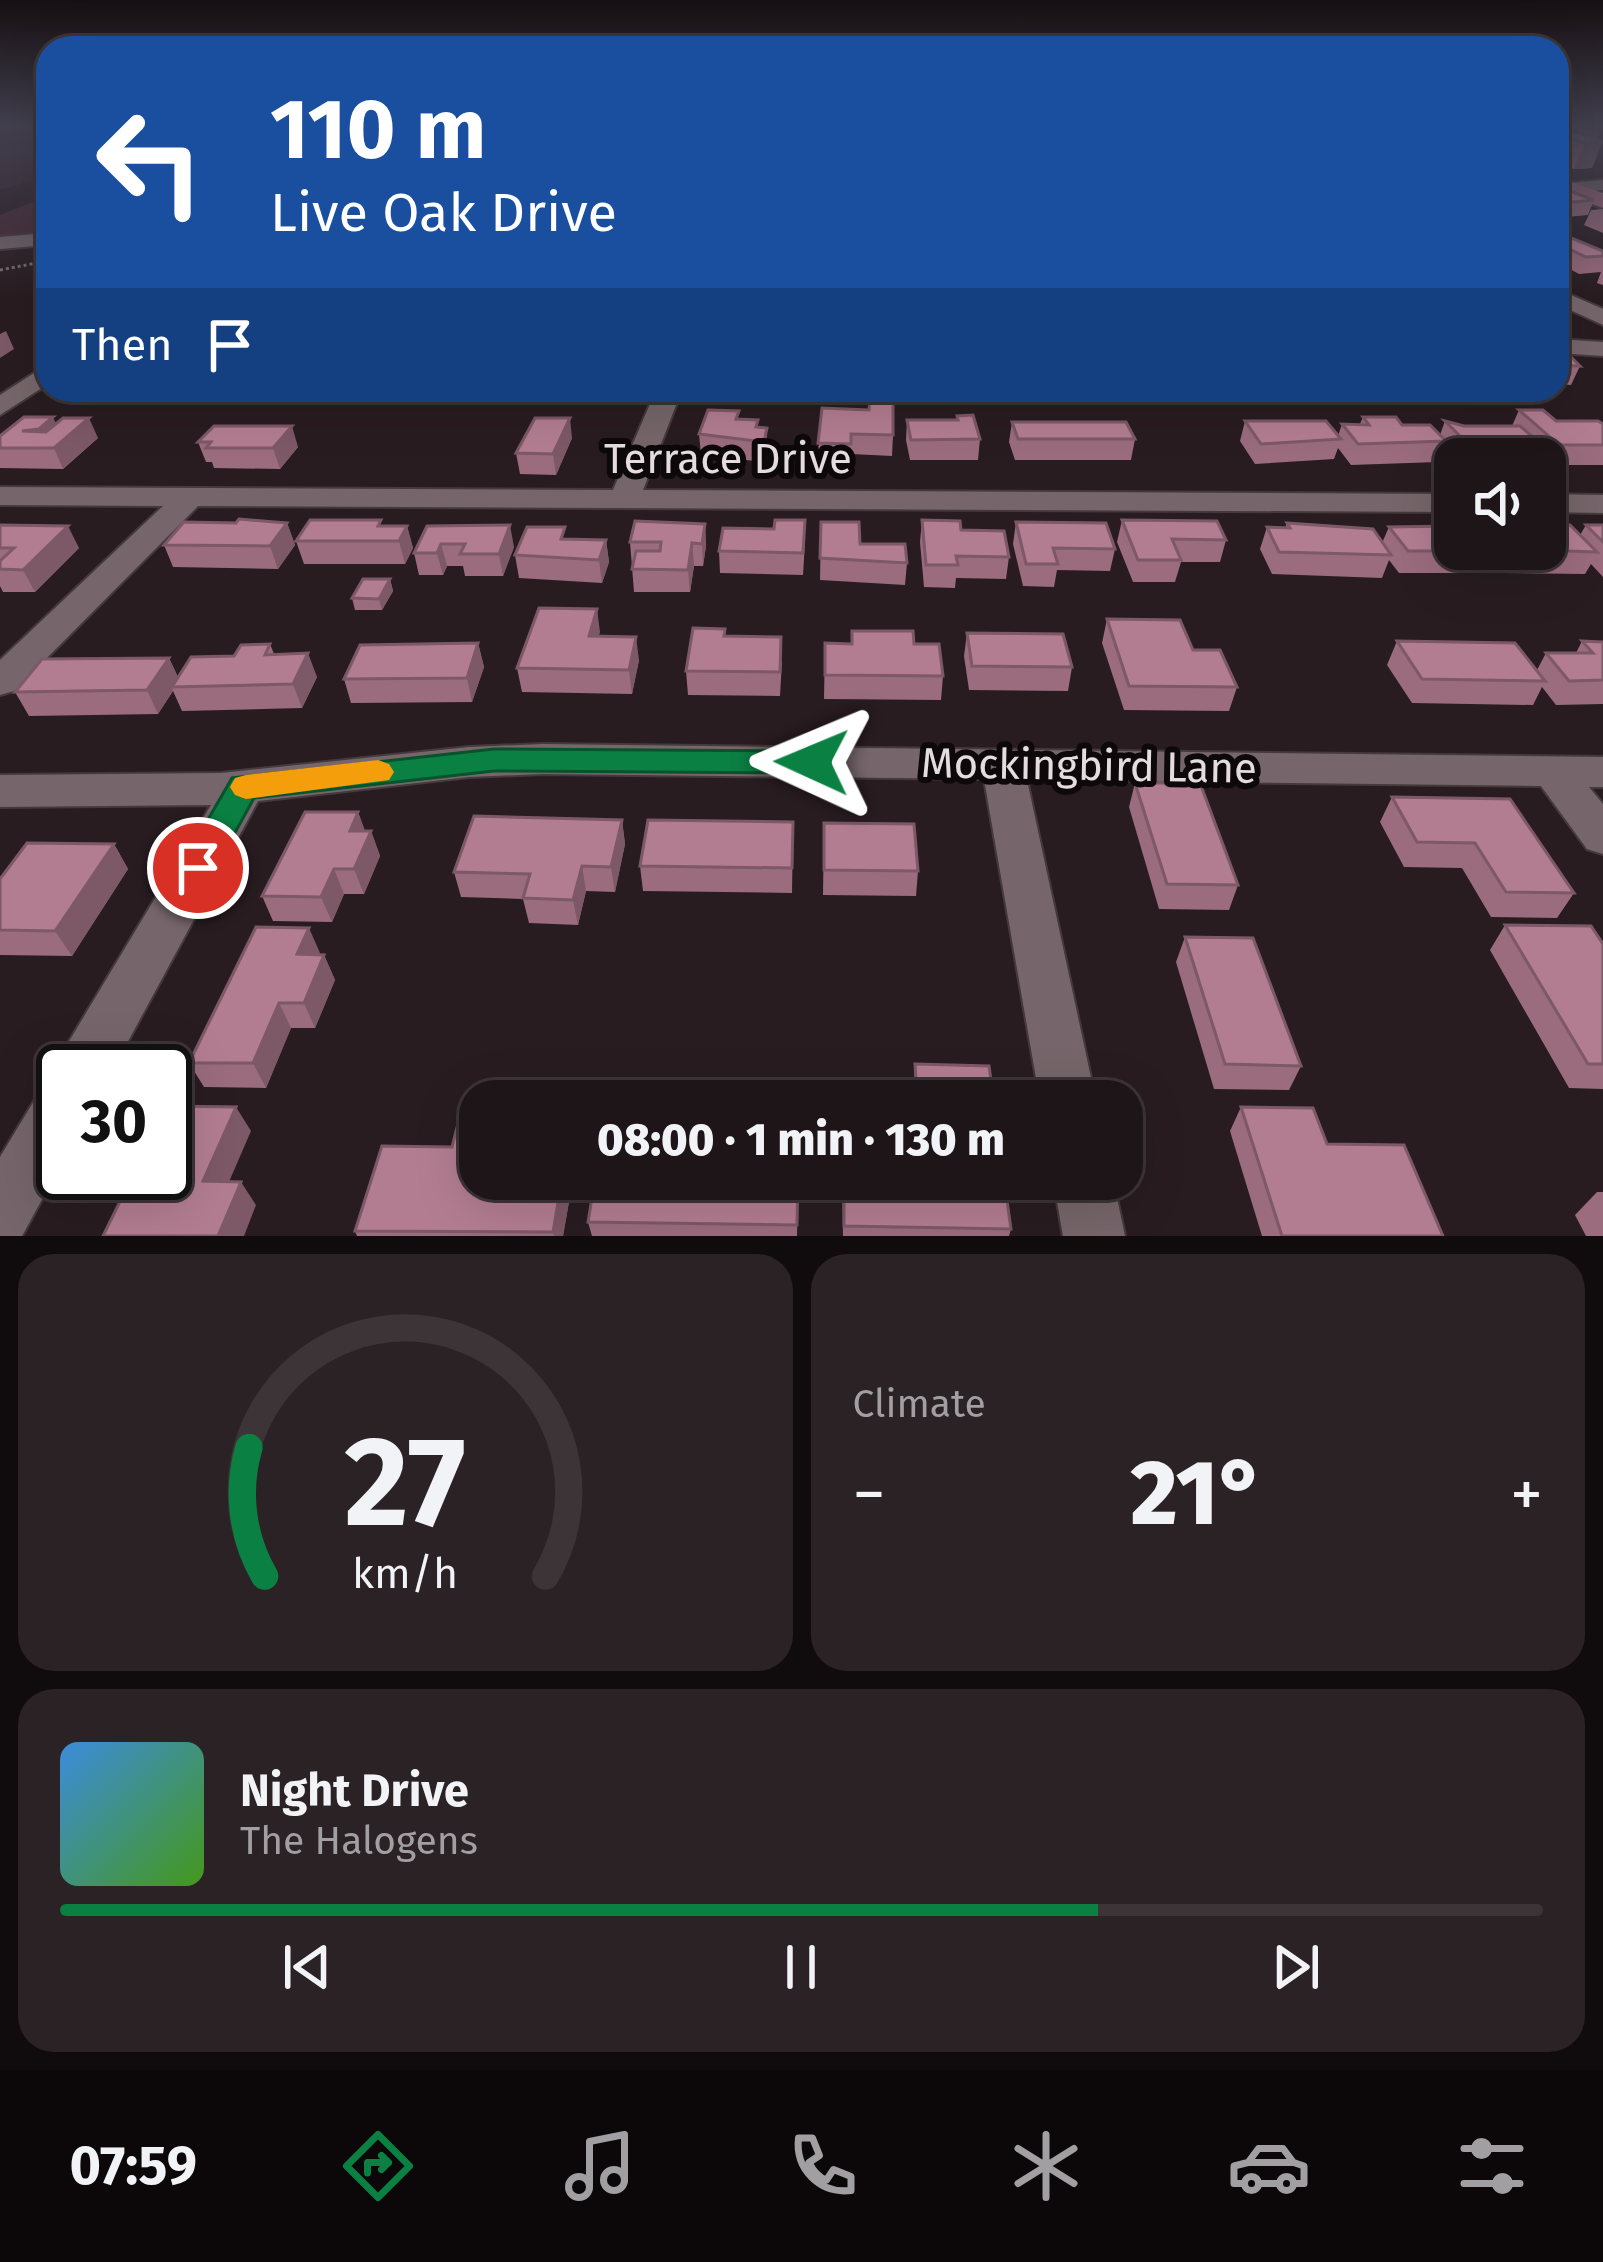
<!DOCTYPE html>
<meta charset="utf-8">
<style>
:root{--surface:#1e1518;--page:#2b2225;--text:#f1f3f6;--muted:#a19fa2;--line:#3c3437;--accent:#0b8043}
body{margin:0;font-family:"Fira Sans",sans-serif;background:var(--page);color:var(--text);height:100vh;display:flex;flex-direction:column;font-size:45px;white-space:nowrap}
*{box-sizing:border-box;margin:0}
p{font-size:39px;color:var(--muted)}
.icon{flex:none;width:66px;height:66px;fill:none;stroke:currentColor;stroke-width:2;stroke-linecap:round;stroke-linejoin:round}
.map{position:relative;height:1236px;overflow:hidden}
.panel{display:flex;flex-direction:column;gap:18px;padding:18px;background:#100c0d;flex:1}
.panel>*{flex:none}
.hud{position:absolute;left:36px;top:36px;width:1533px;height:366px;border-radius:36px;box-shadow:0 12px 48px #0002,0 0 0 3px var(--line);background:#1a4fa0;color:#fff;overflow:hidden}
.buttons{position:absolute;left:1434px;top:438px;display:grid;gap:24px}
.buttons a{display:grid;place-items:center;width:132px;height:132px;border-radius:24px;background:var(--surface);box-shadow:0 12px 48px #0002,0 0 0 3px var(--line);font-size:60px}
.speed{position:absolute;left:36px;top:1044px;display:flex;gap:24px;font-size:60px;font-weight:700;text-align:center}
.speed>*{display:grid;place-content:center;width:156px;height:156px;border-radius:50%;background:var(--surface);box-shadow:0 12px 48px #0002,0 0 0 3px var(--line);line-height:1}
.speed .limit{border:6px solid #111;border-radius:18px;background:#fff;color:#111}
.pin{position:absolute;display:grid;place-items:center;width:102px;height:102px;color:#fff;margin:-51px;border:6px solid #fff;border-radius:50%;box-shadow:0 3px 12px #0007}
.me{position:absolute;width:132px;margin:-66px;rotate:271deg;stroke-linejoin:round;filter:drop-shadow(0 0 9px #0008)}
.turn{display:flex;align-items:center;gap:42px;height:252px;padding:0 36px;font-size:54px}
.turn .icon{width:156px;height:156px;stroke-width:2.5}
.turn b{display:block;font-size:84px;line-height:102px}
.then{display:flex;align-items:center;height:114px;padding:0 36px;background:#0003;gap:24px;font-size:45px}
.big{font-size:90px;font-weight:800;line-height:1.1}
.panel .widget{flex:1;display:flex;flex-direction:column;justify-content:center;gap:18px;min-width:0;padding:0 42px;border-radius:36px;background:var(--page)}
.panel .dial{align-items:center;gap:0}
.dial svg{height:312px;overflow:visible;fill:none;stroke:var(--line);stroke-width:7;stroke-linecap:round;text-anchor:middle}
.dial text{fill:var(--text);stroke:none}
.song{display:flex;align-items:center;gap:36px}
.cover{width:144px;height:144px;border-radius:18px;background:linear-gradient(135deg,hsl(210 70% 55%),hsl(100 70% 35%))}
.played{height:12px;border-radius:6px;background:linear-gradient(90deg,var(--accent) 70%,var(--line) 70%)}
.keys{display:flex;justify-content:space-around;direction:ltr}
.heat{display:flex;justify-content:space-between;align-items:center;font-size:66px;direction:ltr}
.panel .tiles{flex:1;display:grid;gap:18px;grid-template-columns:1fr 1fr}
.widget:last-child{grid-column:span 2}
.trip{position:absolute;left:459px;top:1080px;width:684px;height:120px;border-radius:36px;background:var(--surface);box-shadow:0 12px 48px #0002,0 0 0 3px var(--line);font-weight:800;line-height:120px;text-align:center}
.tab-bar{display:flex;height:192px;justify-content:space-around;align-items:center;background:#0c080a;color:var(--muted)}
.tab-bar .icon{width:84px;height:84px}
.tab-bar .current{color:var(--accent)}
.tab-bar b{font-size:54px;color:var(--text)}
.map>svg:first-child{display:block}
.built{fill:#36232a}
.green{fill:#472834}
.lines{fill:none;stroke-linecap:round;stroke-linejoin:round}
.minor-casing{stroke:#44393d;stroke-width:4}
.major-casing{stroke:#44393d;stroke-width:5}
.path{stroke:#796e72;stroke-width:3;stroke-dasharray:3 3;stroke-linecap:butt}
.minor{fill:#76666b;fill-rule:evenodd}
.major{fill:#a1677e;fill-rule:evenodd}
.wall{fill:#9a6c7d}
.shaded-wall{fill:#7d5866}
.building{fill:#b37d91;stroke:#7d5866;stroke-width:3}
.route{fill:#0b8043;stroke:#07532c;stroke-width:3}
.slow{fill:#f59e0b}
.labels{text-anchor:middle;stroke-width:12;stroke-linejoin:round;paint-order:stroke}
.street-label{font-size:42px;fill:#e5dcdf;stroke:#0d080a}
</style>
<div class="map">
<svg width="1603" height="1236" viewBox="0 0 1603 1236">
<rect width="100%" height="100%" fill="#281c20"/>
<polygon class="built" points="0,127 48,127 48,176 0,190"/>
<polygon class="green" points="48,196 48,236 0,240 0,215"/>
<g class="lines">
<g class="minor-casing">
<g id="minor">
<polygon points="1603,180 1603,190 1557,194 1557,184"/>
<polygon points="48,233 48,245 0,249 0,237"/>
<polygon points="1557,289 1603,309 1603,325 1557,304"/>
<polygon points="1557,339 1603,342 1603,356 1557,353"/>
<polygon points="48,364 48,384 0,415 0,395"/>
<polygon points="656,390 682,390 643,490 1455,494 1455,512 198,506 14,691 0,695 0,660 163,506 0,505 0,487 613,490"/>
<polygon points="1545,494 1603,495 1603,513 1545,512"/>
<polygon points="543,744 1603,757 1603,787 1589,787 1603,804 1603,854 1587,849 1541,786 1027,780 1096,1101 1040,1101 984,779 543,774 469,777 258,801 112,1071 63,1071 63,1161 22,1236 0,1236 0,1157 43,1086 58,1080 54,1071 62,1053 211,805 0,807 0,775 221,773 469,747"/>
<polygon points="1053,1179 1113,1179 1125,1236 1063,1236"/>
</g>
</g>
<g class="major-casing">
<polygon id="major" points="1557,177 1603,193 1603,208 1557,191"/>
</g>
<polyline class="path" points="0,270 42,262"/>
<use href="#minor" class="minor"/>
<use href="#major" class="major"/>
</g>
<g class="wall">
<polygon points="1557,127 1599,133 1596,139 1602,142 1592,168 1574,169 1557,163"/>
<polygon points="1557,187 1594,200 1588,215 1567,217 1557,213"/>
<polygon points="1603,209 1603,233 1584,225 1591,210"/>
<polygon points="1557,237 1603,251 1603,285 1597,283 1601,272 1579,274 1557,262"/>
<polygon points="1557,355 1580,366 1571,385 1557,384"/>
<polygon points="99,390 144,390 141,393 100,393"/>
<polygon points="822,408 893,435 892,456 851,454 850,465 817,464"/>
<polygon points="1519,410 1556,421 1603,424 1603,465 1549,465 1545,459 1537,454 1535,459 1455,460 1443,448 1438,462 1351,465 1338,448 1334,459 1255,464 1240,441 1245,421 1338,436 1342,424 1360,424 1363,417 1440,435 1445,421 1464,426 1512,426"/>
<polygon points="957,416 980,439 978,460 910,460 906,440 907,420 957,420"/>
<polygon points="739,420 758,427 767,428 767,448 764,462 701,455 699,434"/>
<polygon points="1012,422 1135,439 1131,460 1015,460 1009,442"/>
<polygon points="56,424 98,438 63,469 0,468 0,448"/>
<polygon points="572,438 556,475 520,474 516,453"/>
<polygon points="198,442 298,447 280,469 214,468 212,462 206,462"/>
<polygon points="922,520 961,530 1009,557 1006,579 956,578 955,588 924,587 920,542"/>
<polygon points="1122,520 1226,540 1220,562 1181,562 1175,582 1133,582 1117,542"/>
<polygon points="821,522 860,544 907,563 905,585 820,580"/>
<polygon points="1016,522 1115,549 1110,571 1057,570 1054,587 1023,586 1013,544"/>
<polygon points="287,523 295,545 278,569 173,567 164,545"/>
<polygon points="1287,523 1382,543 1389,527 1455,549 1545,549 1580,535 1586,525 1603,525 1603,577 1591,564 1585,574 1502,573 1490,558 1483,573 1399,573 1389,560 1382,578 1272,574 1260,549 1267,527 1285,528"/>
<polygon points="705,524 706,546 703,566 694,566 690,592 634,592 630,542"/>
<polygon points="0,525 79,548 35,592 3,592 0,586"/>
<polygon points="383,526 407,526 413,548 405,564 304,564 296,541"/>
<polygon points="427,526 514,547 503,576 465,576 463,566 447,566 443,575 419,575 414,553"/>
<polygon points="567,539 606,540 609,562 602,583 519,578 515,555"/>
<polygon points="805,542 803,575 720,573 719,551"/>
<polygon points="390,579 393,591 382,610 355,610 352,598"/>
<polygon points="597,609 599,636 639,660 632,694 522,692 517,668"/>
<polygon points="1107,619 1237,687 1229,711 1124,710 1102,643"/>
<polygon points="725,629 725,636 782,661 780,696 688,695 686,671"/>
<polygon points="967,633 1072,667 1068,691 969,690 964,656"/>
<polygon points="1397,641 1537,670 1546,653 1576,653 1582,641 1603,642 1603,704 1556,705 1542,687 1533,705 1412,703 1387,665"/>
<polygon points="478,643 484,667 472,702 351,703 344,679"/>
<polygon points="825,643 914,644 943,676 941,700 824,699"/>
<polygon points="270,644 274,654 317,677 302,708 182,711 173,691 158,714 29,716 15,692 169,658 178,677"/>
<polygon points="1135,783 1238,885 1229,910 1159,909 1129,807"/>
<polygon points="1392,797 1574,893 1557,918 1491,917 1462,868 1404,867 1380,822"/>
<polygon points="358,812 365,831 371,831 380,856 364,894 344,894 332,922 273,921 262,896"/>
<polygon points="622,820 625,844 615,892 586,891 578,925 529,923 523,899 461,897 454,872"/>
<polygon points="793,822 792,893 643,891 640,866"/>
<polygon points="824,823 918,871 916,896 823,895"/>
<polygon points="114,844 128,869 72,956 0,955 0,879"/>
<polygon points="1505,925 1603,944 1603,1089 1569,1088 1490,950"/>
<polygon points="1185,937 1301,1066 1289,1090 1214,1089 1176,962"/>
<polygon points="320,953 319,955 324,955 335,980 315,1028 291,1028 266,1088 204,1087 189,1063"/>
<polygon points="915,1064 994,1101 913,1101"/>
<polygon points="1241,1107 1443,1236 1262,1236 1230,1131"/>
<polygon points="452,1147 480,1179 573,1179 563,1236 357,1236 355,1231"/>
<polygon points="798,1179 797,1236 592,1236 588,1222"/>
<polygon points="842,1179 1004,1179 1011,1229 1009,1236 843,1236"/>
<polygon points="1597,1192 1603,1192 1603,1236 1586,1236 1575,1215"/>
</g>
<g class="shaded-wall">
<polygon points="1599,133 1595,142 1602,142 1592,168 1574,169 1585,143 1580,134"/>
<polygon points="6,331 14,349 0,358 0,334"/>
<polygon points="53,417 62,437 22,431"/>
<polygon points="89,418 98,438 63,469 54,448"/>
<polygon points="570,418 572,438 556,475 553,454"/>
<polygon points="292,426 298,447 280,469 273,448"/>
<polygon points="767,428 767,448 764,462 764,442"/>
<polygon points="287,523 295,545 278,569 270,546"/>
<polygon points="705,524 706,546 703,566 702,544"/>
<polygon points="510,525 514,547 503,576 499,554"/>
<polygon points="68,526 79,548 35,592 23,570"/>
<polygon points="407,526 413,548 405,564 399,541"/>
<polygon points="606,540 609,562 602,583 599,560"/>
<polygon points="692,543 694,566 690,592 688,570"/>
<polygon points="441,544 447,566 443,575 437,553"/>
<polygon points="390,579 393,591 382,610 379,599"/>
<polygon points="597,609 600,632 592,659 589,636"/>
<polygon points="636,637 639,660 632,694 629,670"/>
<polygon points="478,643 484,667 472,702 467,678"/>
<polygon points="308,653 317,677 302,708 293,684"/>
<polygon points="169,658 180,682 172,687 173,691 158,714 147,690"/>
<polygon points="358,812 367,837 350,831"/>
<polygon points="622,820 625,844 615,892 611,867"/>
<polygon points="371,831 380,856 364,894 354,869"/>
<polygon points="114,844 128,869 72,956 55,931"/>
<polygon points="582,866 586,891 578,925 573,900"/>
<polygon points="334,869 344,894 332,922 321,897"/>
<polygon points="309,928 320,953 308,979 297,954"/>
<polygon points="324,955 335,980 315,1028 304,1003"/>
<polygon points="279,1003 291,1028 266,1088 253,1063"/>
<polygon points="236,1107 251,1131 219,1205 203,1181"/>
<polygon points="562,1179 573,1179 563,1236 554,1236 553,1232"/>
<polygon points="241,1182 256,1205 244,1236 218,1236"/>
</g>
<g class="building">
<polygon points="1559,127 1582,127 1599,133 1582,134"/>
<polygon points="1578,132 1602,142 1585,143 1557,134"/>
<polygon points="1557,187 1559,187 1594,200 1573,202 1557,195"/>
<polygon points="1557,237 1569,237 1603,251 1603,256 1586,257 1557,243"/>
<polygon points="1557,355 1569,355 1580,366 1557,365"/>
<polygon points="870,401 893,402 893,435 851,434 851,444 818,443 822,408 869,410"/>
<polygon points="708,410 739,411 736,419 758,420 756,427 767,428 764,442 699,434"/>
<polygon points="1519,410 1543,410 1556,421 1598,421 1603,424 1603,445 1559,445"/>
<polygon points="973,415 980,439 911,440 907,420 958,420 957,416"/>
<polygon points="24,417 53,417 39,429 22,431 46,432 63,418 89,418 54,448 0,448 0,436"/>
<polygon points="1363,417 1396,417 1402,425 1430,425 1446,441 1358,444 1342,424 1369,425"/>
<polygon points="535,418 570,418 553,454 516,453"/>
<polygon points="1245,421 1326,421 1341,439 1261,444"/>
<polygon points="1445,421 1464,426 1520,426 1541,444 1466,442"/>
<polygon points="1012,422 1126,422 1135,439 1018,439"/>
<polygon points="214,426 292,426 273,448 206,448 211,442 198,442"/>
<polygon points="239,519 287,523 270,546 164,545 184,522 236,523"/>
<polygon points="310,520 381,520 378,526 407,526 399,541 296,541"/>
<polygon points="775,520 805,520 803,553 719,551 723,528 774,529"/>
<polygon points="922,520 960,521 961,530 1004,531 1009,557 956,556 958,565 926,565"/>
<polygon points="1122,520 1217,521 1226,540 1172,539 1181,560 1138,560"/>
<polygon points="635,521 705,524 702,544 692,543 688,570 632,569 636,551 660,551 661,542 630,542"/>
<polygon points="821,522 859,522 860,544 905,544 907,563 820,558"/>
<polygon points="1016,522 1106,523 1115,549 1053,548 1058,564 1026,564"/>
<polygon points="1287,523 1373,529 1391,555 1279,552 1267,527 1290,528"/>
<polygon points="0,525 68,526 23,570 0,569 0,561 14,548 0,548"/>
<polygon points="510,525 499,554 460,554 465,544 441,544 437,553 414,553 427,526"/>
<polygon points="1545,525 1570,525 1597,552 1511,549 1545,549"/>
<polygon points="1586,525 1603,525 1603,542"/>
<polygon points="1455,526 1455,549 1492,549 1493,551 1408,551 1389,527"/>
<polygon points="527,527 565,527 561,539 606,540 599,560 515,555"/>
<polygon points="363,579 390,579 379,599 352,598"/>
<polygon points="539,608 597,609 589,636 636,637 629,670 517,668"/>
<polygon points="1107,619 1180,620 1193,650 1220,650 1237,687 1129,686"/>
<polygon points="693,628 725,629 724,636 781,637 780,672 686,671"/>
<polygon points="852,631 913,631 914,644 939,644 943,676 825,675 825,643 852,644"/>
<polygon points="967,633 1063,634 1072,667 972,666"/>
<polygon points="1397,641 1515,643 1545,681 1422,679"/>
<polygon points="1582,641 1603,642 1603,680 1569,681 1546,653 1593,653"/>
<polygon points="478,643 467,678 344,679 360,645"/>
<polygon points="270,644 265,655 308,653 293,684 172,687 191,657 234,656 241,645"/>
<polygon points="169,658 147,690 15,692 42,659"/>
<polygon points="1135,783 1200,783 1238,885 1167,884"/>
<polygon points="1392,797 1510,799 1574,893 1506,892 1475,843 1417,842"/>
<polygon points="305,812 358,812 350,831 371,831 354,869 334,869 321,897 262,896"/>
<polygon points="474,816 622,820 611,867 582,866 573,900 523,898 530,874 454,872"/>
<polygon points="648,820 793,822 792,868 640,866"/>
<polygon points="824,823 914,824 918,871 824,870"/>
<polygon points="27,843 114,844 55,931 0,930 0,879"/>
<polygon points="1505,925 1591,926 1603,944 1603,1064 1588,1064"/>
<polygon points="256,927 309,928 297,954 324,955 304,1003 279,1003 253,1063 189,1063"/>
<polygon points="1185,937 1253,938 1301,1066 1225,1064"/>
<polygon points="915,1064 989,1066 994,1101 917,1101"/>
<polygon points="168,1106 236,1107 203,1181 241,1182 218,1236 103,1236 134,1173 165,1173 165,1111"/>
<polygon points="1241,1107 1313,1108 1327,1144 1404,1145 1443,1236 1282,1236"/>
<polygon points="461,1112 480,1112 480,1179 562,1179 553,1232 355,1231 382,1146 452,1147"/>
<polygon points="595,1179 798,1179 797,1225 588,1222"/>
<polygon points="844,1179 1004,1179 1011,1229 844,1226"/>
</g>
<linearGradient id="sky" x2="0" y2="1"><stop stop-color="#160f12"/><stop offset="0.42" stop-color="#42404e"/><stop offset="1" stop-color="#42404e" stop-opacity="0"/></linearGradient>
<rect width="1603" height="300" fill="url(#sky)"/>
<polygon class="route" points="494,749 812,751 823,754 828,762 823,770 812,773 494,771 254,798 210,878 198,882 185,878 180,868 232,778"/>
<polygon class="slow" points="378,760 389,764 394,772 389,780 246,799 235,795 230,787 235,778 246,775"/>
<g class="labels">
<g class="street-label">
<text x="728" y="473">Terrace Drive</text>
<text transform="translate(1089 765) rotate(1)" y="15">Mockingbird Lane</text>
</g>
</g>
</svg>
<div class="buttons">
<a><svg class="icon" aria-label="sound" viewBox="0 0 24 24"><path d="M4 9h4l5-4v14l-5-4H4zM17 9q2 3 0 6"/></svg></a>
</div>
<div class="speed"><div class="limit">30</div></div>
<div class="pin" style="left:198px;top:868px;background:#d93025"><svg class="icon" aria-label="arrive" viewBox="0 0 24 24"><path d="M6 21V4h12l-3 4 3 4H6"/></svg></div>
<svg class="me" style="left:812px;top:762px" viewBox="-20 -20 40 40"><path d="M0-17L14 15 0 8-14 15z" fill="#0b8043" stroke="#fff" stroke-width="4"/></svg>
<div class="trip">08:00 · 1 min · 130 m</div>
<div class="hud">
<div class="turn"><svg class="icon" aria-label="left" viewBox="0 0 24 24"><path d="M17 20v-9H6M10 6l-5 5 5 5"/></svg><div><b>110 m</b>Live Oak Drive</div></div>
<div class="then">Then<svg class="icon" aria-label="arrive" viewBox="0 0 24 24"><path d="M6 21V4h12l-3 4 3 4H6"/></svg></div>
</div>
</div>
<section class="panel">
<div class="tiles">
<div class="widget dial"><svg viewBox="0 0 100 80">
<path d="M14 69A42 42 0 1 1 86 69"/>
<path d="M14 69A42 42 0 0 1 10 36" stroke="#0b8043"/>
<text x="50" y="56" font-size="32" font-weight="700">27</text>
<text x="50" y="72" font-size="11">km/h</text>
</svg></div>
<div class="widget"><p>Climate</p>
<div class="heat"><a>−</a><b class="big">21°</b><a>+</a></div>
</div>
<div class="widget">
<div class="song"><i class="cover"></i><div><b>Night Drive</b><p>The Halogens</p></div></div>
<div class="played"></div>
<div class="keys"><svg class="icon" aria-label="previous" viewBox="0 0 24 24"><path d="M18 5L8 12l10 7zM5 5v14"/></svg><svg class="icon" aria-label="pause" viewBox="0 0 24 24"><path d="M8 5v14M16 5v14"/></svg><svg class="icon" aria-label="next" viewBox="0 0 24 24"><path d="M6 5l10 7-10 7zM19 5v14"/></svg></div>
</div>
</div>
</section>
<nav class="tab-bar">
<b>07:59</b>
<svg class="icon current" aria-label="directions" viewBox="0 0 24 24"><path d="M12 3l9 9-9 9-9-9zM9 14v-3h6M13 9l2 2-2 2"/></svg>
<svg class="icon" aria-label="music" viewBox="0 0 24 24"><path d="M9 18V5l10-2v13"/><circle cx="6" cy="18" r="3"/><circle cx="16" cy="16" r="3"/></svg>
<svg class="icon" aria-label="phone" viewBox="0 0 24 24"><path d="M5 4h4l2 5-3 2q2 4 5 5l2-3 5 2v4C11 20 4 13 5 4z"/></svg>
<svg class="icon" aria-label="climate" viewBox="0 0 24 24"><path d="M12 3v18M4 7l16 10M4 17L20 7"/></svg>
<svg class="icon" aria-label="car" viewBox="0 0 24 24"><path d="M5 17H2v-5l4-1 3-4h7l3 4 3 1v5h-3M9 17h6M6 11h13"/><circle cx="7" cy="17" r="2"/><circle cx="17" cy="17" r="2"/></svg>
<svg class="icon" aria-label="filters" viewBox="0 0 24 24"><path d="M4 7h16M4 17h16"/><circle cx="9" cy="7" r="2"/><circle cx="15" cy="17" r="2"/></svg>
</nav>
